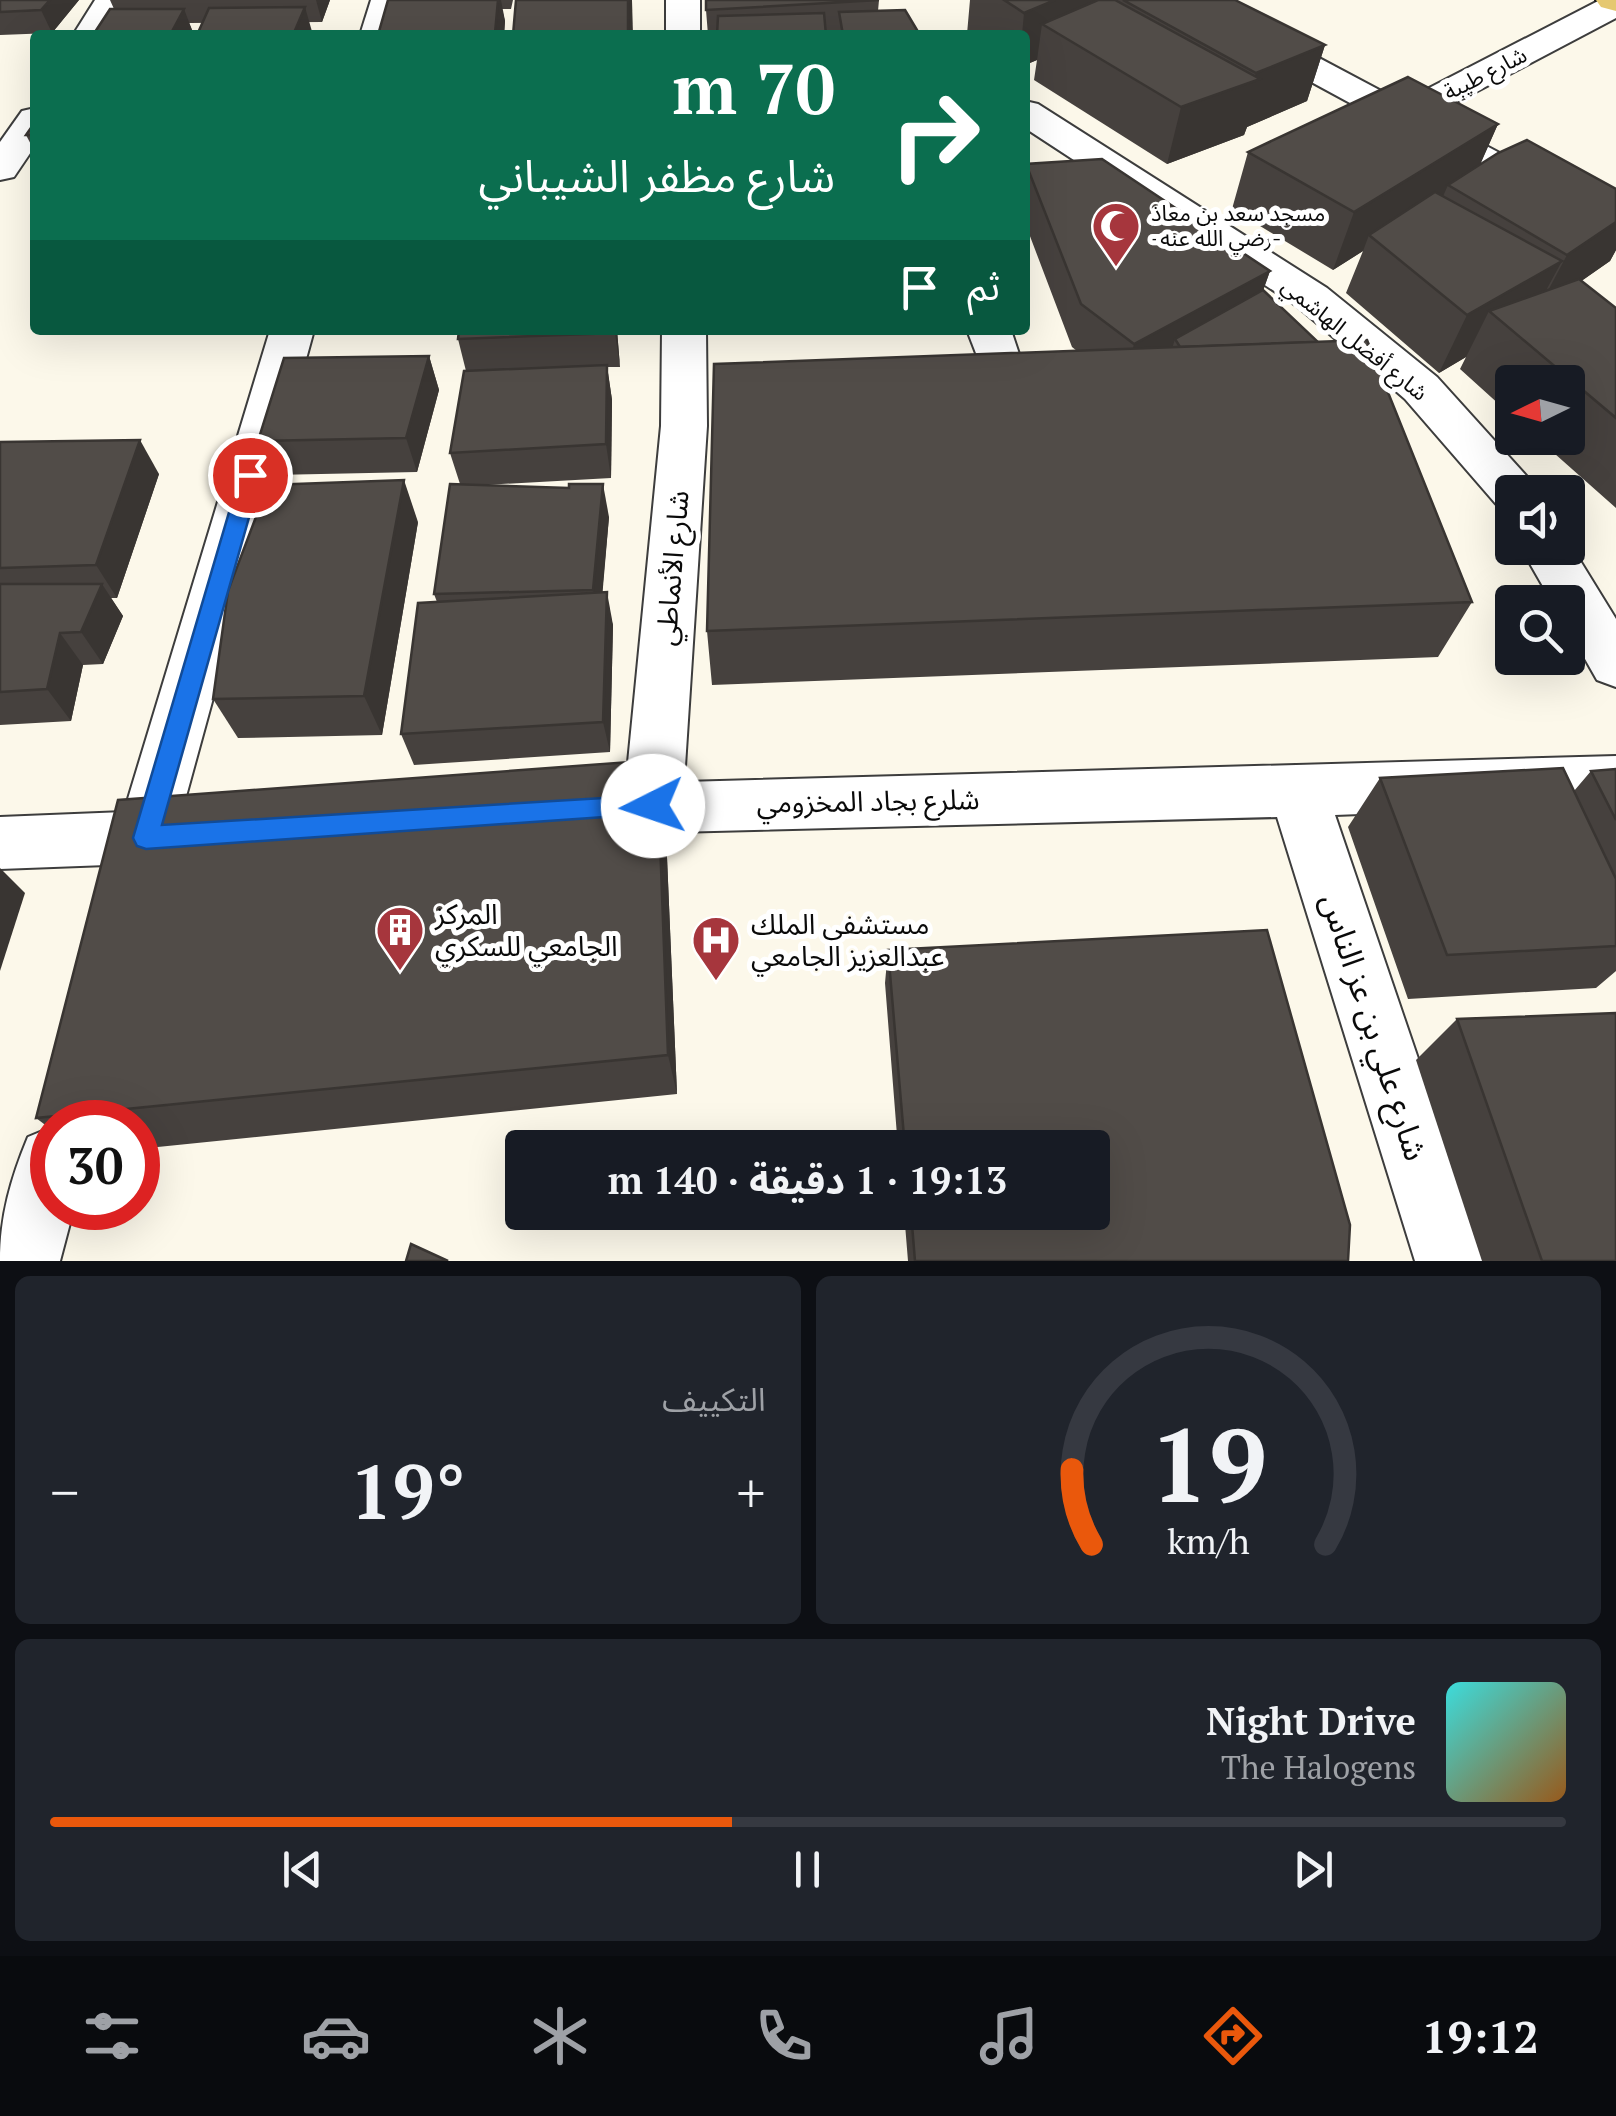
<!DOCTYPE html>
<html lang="ar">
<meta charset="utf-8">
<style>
:root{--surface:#171b24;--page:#20242c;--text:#f1f3f6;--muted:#9ea1a6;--line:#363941;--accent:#ea580c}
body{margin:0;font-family:"PT Serif","Noto Sans Arabic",serif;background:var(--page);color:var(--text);direction:rtl;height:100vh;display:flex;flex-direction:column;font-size:38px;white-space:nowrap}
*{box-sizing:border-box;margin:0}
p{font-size:32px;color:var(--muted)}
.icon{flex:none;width:55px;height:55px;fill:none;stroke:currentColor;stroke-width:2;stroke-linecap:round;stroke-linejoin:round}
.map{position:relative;height:1261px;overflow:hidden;direction:ltr}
.side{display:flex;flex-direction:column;gap:15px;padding:15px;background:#0d0f14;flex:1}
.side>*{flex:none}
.guide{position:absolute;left:30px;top:30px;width:1000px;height:305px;border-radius:10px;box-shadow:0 10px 40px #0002;direction:rtl;background:#0b6e4f;color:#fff;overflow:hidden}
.needle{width:65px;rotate:265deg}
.controls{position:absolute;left:1495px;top:365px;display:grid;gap:20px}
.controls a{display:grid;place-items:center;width:90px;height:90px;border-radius:10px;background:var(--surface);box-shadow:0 10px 40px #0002;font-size:50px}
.speed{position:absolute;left:30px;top:1100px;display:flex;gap:20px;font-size:50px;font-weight:700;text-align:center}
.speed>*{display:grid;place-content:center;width:130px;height:130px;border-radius:50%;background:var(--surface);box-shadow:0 10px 40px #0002;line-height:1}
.speed .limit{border:15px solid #d22;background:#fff;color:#111}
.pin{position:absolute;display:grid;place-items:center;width:85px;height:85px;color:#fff;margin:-42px;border:5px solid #fff;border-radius:50%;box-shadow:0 2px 10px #0007}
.me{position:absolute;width:110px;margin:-55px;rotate:266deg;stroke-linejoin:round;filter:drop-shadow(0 0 8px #0008)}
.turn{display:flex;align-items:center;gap:35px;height:210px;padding:0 30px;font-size:45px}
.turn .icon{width:130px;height:130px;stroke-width:2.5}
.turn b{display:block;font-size:70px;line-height:85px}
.then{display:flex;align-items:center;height:95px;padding:0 30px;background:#0003;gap:20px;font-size:38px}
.big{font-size:75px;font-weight:700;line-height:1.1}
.side .widget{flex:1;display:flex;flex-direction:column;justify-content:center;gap:15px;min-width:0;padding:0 35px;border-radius:15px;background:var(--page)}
.side .dial{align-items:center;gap:0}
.dial svg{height:260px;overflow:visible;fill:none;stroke:var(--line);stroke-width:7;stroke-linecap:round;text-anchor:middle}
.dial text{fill:var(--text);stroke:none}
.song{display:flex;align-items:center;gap:30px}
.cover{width:120px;height:120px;border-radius:15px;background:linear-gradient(135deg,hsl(180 70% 55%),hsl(30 70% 35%))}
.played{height:10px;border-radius:5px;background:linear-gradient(90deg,var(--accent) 45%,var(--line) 45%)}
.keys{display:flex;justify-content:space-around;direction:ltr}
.heat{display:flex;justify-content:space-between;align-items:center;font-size:55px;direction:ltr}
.side .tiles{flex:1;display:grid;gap:15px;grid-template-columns:1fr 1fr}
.widget:last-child{grid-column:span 2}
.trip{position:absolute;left:505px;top:1130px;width:605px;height:100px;border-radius:10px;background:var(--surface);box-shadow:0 10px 40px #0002;font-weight:700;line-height:100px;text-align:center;direction:rtl}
.menu{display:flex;height:160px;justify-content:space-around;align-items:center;background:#090b0e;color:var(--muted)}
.menu .icon{width:70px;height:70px}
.menu .active{color:var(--accent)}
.menu b{font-size:45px;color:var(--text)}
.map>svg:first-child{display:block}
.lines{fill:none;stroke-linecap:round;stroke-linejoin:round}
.minor-casing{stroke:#3d3d3d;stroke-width:4}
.major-casing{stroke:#1b1b1b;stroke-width:4}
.minor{fill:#fff;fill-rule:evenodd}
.major{fill:#e5c871;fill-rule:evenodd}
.wall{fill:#46413e}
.shaded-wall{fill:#393532}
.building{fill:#514c48;stroke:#393532;stroke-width:2.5}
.route{fill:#1a73e8;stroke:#114b97;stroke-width:2.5}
.labels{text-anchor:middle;stroke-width:10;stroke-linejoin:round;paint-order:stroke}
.far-street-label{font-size:22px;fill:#0a0a0a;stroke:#fff}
.far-poi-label{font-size:22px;fill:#0a0a0a;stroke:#fff;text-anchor:start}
.street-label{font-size:28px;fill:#0a0a0a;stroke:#fff}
.poi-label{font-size:28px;fill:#0a0a0a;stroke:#fff;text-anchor:start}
.near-street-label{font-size:32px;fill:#0a0a0a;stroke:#fff}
</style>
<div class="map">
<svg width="1616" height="1261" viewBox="0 0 1616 1261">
<rect width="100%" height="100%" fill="#fcf8ea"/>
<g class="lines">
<g class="minor-casing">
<g id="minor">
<polygon points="95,0 129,0 107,35 73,35"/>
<polygon points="371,0 405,0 394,35 360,35"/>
<rect x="666" y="0" width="34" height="35"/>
<polygon points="1168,0 1210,0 1402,102 1600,0 1616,0 1616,18 1430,116 1616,215 1616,243 1602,240 1402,131 1378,140 1365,137 1359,129 1374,116 1173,7"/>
<polygon points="1025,101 1038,104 1327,288 1437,377 1530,480 1537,492 1512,492 1512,509 1496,504 1405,399 1297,306 1025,128"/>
<polygon points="35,108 35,146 14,177 0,180 0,142 22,111"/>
<polygon points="270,330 314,330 182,811 199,818 207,836 199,854 168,862 158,885 137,893 116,885 107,865 0,869 0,817 124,812"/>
<polygon points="662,330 706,330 707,426 684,782 1616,756 1616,804 1335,815 1487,1261 1415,1261 1277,817 595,834 574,827 566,809 574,791 595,784 626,783 661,426"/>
<polygon points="967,330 1011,330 1024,369 1018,379 1002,384 986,379"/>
<polygon points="1568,541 1616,619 1616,687 1597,680 1568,629 1568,602 1552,602 1521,548 1568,548"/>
<path d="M52,1127V1208H74L60,1261H0C0,1216 11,1178 28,1137Z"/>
</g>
</g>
<g class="major-casing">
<polygon id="major" points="1596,0 1616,0 1616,11 1601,7"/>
</g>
<use href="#minor" class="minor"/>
<use href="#major" class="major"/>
</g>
<g class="wall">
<polygon points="0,0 79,0 52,33 0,35"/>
<polygon points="110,0 330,0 322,22 189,23 194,35 93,35 114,9"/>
<polygon points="388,0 513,0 511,9 502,9 505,21 504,35 378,35"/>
<polygon points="879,0 878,11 920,35 708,35 706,10"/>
<polygon points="970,0 1235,0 1325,45 1307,101 1247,127 1244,135 1167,164 1034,80 1037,60 1025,65 1025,35 967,34"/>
<polygon points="35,122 35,152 26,135"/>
<polygon points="1498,124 1480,164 1616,189 1616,250 1610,261 1581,281 1616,308 1616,508 1537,438 1568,438 1568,382 1512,382 1512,416 1460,369 1466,357 1439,373 1346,293 1363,251 1333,270 1232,209 1248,152"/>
<polygon points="1026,164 1270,271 1263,290 1472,602 1438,657 712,685 707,631 1077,351 1072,347 1025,223"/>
<polygon points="459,330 617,330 620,367 607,367 612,400 611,478 484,485 609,517 602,593 613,625 610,752 414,765 401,734 437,602 434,594 460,484 450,453 466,371 458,339"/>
<polygon points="429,356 439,390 417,472 273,475 258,441"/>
<polygon points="0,442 159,474 117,598 111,598 123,616 103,664 83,665 71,721 0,725"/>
<polygon points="418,522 382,735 238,738 213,699"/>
<polygon points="1616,769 1616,971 1596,988 1408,999 1348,827 1380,778 1574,791 1591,771"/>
<polygon points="665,810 677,1094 138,1149 138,1122 52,1122 52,1130 36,1118"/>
<polygon points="888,950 1348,1261 908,1261 904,1212 1092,1212 1092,1148 898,1148 885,983"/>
<polygon points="1457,1019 1616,1261 1482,1261 1416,1060"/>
</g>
<g class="shaded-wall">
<polygon points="50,0 79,0 52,33 41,10"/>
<polygon points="316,0 330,0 322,22"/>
<polygon points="498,0 501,0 505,21 504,35 495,35 495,33"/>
<polygon points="628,0 632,0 633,35 628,35"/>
<polygon points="1055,0 1110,0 1042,24 1037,60 1025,65 1025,35 1022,35 1024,13"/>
<polygon points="305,7 313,35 293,35"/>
<polygon points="184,9 194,35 170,35"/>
<polygon points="1325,45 1307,101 1247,127 1244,135 1167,164 1181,107 1253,81 1256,73"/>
<polygon points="1498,124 1473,181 1448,185 1441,201 1369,235 1363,251 1333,270 1354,212"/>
<polygon points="1616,222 1616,250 1610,261 1536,313 1567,255"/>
<polygon points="1562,261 1531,318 1489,311 1466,357 1439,373 1467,315"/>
<polygon points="1270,271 1255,314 1175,339 1168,362 1123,387 1134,344"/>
<polygon points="615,330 617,330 620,367 615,333"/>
<polygon points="429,356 439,390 417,472 406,438"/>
<polygon points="607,365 612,400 611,478 606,444"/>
<polygon points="140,440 159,474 117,598 96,565"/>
<polygon points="404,480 418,522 382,735 364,696"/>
<polygon points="603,484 609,517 600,622 593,590"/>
<polygon points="102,584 123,616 103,664 81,632"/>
<polygon points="607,592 613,625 610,752 603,722"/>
<polygon points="60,633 83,665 71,721 47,689"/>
<polygon points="657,760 665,810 677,1094 668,1055"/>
<polygon points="0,868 25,893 0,971"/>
</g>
<g class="building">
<polygon points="0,0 50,0 41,10 0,12"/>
<polygon points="388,0 498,0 495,33 378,35"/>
<polygon points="516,0 628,0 628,35 513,35"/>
<polygon points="706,0 879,0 706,10"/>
<polygon points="1004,0 1055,0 1024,13"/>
<polygon points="1098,0 1115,0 1260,79 1181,107 1042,24"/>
<polygon points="1123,0 1235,0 1325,45 1256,73"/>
<polygon points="305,7 293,35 197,35 209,8"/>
<polygon points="110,9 184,9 170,35 93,35"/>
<polygon points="905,10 920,35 843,35 839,12"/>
<polygon points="824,13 826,35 717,35 718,16"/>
<polygon points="1408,77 1498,124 1354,212 1248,152"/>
<polygon points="35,122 35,135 26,135"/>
<polygon points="1527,140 1616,189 1616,222 1567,255 1448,185 1498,153"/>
<polygon points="1102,159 1270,271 1134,344 1081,304 1026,164"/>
<polygon points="1435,192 1562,261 1467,315 1369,235"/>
<polygon points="1579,279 1616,308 1616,418 1489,311"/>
<polygon points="1263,290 1318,342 1180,347 1175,339"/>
<polygon points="459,330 615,330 615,333 458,339"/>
<polygon points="1367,340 1472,602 707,631 714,364"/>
<polygon points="429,356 406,438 258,441 284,358"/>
<polygon points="607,365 606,444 450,453 464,371"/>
<polygon points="140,440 96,565 0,568 0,442"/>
<polygon points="404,480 364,696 213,699 228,591 268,485"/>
<polygon points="450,484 569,488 569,484 603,484 593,590 434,594"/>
<polygon points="0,584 102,584 81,632 60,633 47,689 0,692"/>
<polygon points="607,592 603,722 401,734 418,603"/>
<polygon points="657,760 668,1055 36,1118 118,800"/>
<polygon points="1563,768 1616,879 1616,946 1447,955 1380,778"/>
<polygon points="1616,769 1616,820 1591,771"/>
<polygon points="1267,930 1350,1225 1348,1261 915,1261 911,1212 1092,1212 1092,1148 905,1148 888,950"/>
<polygon points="1616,1013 1616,1261 1542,1261 1457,1019"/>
<polygon points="411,1244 448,1261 406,1261"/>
</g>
<polygon class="route" points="250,468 261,475 162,825 653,795 662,798 666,806 662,813 146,849 137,846 133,838 240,475"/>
<defs>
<g id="mosque-pin" transform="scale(2.5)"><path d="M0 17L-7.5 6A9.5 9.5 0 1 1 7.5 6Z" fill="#a6363d" stroke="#fff"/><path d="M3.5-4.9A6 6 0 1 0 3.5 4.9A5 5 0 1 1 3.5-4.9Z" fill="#fff"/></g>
<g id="building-pin" transform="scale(2.5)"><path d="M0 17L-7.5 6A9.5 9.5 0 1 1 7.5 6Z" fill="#a6363d" stroke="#fff"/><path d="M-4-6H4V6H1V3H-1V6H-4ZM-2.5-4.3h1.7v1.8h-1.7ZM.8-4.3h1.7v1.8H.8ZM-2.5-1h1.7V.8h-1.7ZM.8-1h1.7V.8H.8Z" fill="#fff"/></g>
<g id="hospital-pin" transform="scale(2.5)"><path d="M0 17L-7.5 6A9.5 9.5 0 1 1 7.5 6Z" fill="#a6363d" stroke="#fff"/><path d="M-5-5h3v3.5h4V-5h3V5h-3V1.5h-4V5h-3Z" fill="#fff"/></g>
</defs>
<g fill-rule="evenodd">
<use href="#mosque-pin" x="1116" y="226"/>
<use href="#building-pin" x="400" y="930"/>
<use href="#hospital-pin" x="716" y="940"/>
</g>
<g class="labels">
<g class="far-street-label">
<text transform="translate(1485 73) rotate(-27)" y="8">شارع طيبة</text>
<text transform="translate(1355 339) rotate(39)" y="8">شارع أفضل الهاشمي</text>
</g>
<g class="far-poi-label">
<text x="1151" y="221">مسجد سعد بن معاذ<tspan x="1151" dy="25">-رضي الله عنه-</tspan></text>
</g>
<g class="street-label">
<text transform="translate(672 568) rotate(-85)" y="10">شارع الأنماطي</text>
<text transform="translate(868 801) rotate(-1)" y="10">شلرع بجاد المخزومي</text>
</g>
<g class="poi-label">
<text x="435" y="924">المركز<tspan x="435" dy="32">الجامعي للسكري</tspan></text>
<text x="751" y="934">مستشفى الملك<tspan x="751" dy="32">عبدالعزيز الجامعي</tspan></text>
</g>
<g class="near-street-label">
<text transform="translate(1374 1027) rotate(72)" y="11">شارع علي بن عز الناس</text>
</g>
</g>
</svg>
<div class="controls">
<a><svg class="needle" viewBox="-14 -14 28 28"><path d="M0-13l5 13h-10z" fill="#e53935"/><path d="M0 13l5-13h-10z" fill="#9ea1a6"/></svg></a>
<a><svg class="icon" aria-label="sound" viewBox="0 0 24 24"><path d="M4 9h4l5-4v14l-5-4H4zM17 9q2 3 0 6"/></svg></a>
<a><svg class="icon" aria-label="search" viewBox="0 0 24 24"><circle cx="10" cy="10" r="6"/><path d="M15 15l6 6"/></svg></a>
</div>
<div class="speed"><div class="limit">30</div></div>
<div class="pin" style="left:250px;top:475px;background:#d93025"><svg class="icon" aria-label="arrive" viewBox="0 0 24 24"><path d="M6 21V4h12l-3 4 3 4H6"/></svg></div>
<svg class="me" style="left:653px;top:806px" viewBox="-20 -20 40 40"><circle r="19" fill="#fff"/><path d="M0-13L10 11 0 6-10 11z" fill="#1a73e8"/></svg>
<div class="trip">19:13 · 1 دقيقة · 140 m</div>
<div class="guide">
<div class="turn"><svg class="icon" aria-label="right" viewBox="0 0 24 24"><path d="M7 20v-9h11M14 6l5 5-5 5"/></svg><div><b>70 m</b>شارع مظفر الشيباني</div></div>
<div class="then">ثم<svg class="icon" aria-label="arrive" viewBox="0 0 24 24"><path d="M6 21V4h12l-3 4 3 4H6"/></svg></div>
</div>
</div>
<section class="side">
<div class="tiles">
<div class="widget dial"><svg viewBox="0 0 100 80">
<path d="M14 69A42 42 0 1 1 86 69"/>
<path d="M14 69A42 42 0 0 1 8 46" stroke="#ea580c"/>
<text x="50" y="56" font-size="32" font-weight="700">19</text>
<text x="50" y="72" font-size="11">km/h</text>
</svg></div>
<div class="widget"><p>التكييف</p>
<div class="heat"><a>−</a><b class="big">19°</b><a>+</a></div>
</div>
<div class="widget">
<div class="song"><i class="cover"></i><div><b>Night Drive</b><p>The Halogens</p></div></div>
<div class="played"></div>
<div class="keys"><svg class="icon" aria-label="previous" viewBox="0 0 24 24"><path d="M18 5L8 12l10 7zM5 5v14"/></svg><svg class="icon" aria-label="pause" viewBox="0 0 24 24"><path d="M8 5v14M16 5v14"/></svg><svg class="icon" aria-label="next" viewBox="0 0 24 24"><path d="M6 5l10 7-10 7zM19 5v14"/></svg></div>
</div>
</div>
</section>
<nav class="menu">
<b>19:12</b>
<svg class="icon active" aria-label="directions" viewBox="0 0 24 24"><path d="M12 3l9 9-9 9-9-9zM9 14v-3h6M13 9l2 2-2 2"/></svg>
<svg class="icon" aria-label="music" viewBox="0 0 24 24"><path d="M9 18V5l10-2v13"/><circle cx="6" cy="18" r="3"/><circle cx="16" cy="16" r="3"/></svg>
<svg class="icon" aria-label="phone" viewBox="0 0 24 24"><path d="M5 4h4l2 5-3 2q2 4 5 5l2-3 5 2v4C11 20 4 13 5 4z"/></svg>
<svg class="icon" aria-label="climate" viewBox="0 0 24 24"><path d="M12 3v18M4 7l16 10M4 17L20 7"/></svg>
<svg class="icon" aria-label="car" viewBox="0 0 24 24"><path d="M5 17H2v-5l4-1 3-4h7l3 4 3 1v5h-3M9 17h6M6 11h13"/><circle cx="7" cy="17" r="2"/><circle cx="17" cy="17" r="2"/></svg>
<svg class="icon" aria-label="filters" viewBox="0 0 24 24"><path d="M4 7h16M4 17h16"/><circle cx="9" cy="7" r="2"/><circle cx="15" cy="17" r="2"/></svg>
</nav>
